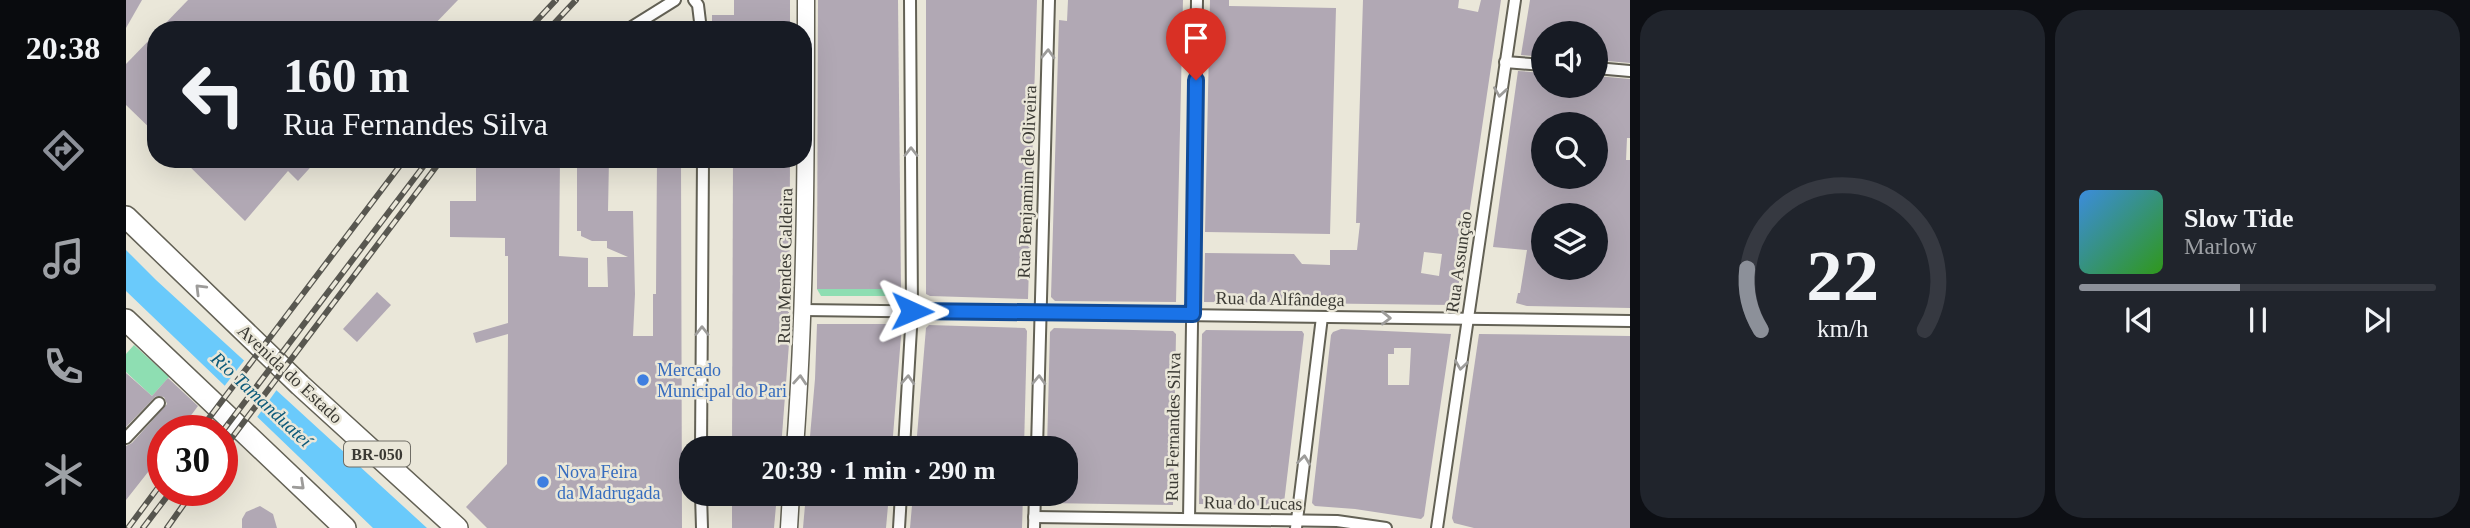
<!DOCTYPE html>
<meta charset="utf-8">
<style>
:root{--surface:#171b24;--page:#20242c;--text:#f1f3f6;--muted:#9ea1a6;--line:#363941;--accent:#8c9099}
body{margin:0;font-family:"Times New Roman",serif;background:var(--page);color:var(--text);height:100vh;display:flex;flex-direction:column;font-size:26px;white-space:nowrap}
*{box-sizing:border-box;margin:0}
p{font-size:23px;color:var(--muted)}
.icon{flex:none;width:38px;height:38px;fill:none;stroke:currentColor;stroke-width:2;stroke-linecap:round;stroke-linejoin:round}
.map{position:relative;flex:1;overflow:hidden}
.sheet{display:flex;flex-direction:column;gap:10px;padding:10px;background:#0d0f14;width:840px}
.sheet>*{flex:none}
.banner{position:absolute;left:21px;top:21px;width:665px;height:147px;border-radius:28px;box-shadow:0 7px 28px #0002;background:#171b24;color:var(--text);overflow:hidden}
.tools{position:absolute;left:1405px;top:21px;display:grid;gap:14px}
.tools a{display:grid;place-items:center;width:77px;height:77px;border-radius:50%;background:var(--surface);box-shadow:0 7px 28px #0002;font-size:35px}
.speed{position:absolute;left:21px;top:415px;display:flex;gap:14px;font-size:35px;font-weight:700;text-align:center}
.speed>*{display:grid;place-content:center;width:91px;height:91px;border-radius:50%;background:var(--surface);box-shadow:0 7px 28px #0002;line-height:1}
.speed .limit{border:10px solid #d22;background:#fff;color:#111}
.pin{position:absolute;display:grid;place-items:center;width:60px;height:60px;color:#fff;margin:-72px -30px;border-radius:50% 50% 50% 0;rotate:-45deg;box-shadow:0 0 7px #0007}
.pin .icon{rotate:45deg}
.me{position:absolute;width:77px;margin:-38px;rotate:91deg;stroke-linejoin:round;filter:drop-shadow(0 0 5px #0008)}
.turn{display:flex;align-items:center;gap:24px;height:147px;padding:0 21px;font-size:32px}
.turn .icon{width:91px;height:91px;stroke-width:2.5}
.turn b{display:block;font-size:49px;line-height:60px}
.sheet .widget{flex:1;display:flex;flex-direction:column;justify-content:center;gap:10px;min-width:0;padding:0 24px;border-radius:28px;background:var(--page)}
.sheet .dial{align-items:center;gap:0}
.dial svg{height:182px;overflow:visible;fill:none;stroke:var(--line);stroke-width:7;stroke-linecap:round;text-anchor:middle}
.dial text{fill:var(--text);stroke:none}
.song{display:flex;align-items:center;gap:21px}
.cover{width:84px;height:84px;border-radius:10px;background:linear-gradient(135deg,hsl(210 70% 55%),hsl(110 70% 35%))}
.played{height:7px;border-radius:4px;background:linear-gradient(90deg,var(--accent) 45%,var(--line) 45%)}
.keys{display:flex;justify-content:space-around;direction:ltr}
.sheet .tiles{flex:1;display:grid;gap:10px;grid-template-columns:repeat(2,1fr)}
.trip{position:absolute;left:553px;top:436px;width:399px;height:70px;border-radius:28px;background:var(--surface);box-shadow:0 7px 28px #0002;font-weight:700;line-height:70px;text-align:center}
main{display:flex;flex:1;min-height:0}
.tabs{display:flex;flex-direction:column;width:126px;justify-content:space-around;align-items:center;background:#090b0e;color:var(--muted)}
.tabs .icon{width:49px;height:49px}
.tabs .current{color:var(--accent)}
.tabs b{font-size:32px;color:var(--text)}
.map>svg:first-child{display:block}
.green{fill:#8edeb2}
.water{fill:#6acafb}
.pier{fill:#eae7d9}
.building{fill:#b1a8b4;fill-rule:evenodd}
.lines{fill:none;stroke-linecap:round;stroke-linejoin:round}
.street-casing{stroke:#636155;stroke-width:14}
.secondary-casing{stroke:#636155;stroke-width:19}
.highway-casing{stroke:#636155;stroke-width:24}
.street{stroke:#fff;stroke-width:10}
.secondary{stroke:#fff;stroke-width:16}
.highway{stroke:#fff;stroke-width:21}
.rail-casing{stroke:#585750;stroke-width:6}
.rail{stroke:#eae7d9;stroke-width:3.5;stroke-dasharray:10;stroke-linecap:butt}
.oneway{stroke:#9d9c9a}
.route-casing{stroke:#114b97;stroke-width:18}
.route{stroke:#1a73e8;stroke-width:12}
.shop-dot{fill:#3f7fe0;stroke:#eae7d9;stroke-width:2.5}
.labels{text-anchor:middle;stroke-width:5;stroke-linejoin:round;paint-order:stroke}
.shield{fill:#eae7d9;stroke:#706e66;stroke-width:2}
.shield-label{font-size:16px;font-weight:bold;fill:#3b3a34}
.street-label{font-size:18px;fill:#3b3a34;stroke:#eae7d9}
.shop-label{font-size:18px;fill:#366cbe;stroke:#eae7d9;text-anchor:start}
.water-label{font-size:19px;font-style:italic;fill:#0c5a7a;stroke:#eae7d9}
</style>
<main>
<nav class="tabs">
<b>20:38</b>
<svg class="icon current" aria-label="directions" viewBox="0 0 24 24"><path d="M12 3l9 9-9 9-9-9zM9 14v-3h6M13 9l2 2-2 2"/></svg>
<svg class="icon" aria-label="music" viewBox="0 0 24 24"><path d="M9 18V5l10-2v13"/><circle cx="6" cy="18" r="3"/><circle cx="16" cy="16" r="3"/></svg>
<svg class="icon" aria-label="phone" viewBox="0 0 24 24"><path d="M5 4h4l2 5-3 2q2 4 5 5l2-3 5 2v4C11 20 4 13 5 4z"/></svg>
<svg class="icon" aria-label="climate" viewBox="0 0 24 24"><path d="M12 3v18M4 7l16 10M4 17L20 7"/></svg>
</nav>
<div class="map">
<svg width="1504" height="528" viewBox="0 0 1504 528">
<rect width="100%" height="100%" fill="#eae7d9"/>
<g class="green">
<polygon points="691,289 775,289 775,292 771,296 695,296"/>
<polygon points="8,345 43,377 26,396 0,372 0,354"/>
</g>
<polygon class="water" points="0,250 30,280 301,528 247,528 0,291"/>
<polygon class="pier" points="120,358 152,388 129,420 97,388"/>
<g class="building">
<polygon points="0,0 16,0 0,28"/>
<polygon points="62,0 332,0 303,30 33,30"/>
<polygon points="608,0 664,0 664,30 586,30 586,15 608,15"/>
<polygon points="692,0 772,0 775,289 691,289"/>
<polygon points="800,0 911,0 902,299 804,296 800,294"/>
<polygon points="942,0 1057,0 1050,302 929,301 925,297 933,20 941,21"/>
<polygon points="1084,0 1103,0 1103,6 1210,8 1204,234 1079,232"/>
<path d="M1237,0H1333L1332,8L1352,12L1355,0H1375L1330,302L1326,305L1078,302L1079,253L1168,254L1176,264L1204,265V250H1231L1234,223H1230ZM1298,252L1316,254L1313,276L1295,273Z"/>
<polygon points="1404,0 1504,0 1504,63 1470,60 1470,33 1418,33 1418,57 1395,55"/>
<polygon points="30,33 30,134 0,105 0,64"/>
<path d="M1392,71L1418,73V86H1470V76L1504,79V138H1501L1500,160H1504V308L1401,306L1390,303L1392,293H1394L1401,250L1367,247ZM1418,124H1470V177H1418ZM1418,215H1470V268H1418Z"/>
<polygon points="56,159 192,159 172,181 162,171 119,221"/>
<polygon points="380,159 434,159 433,256 462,258 462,287 482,287 481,257 502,257 481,248 481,241 466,241 455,236 455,231 451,231 451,159 483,159 482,211 507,211 509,294 507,336 527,336 527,294 530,294 531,159 555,159 556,528 361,528 340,507 381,464 382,334 350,343 347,333 382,323 382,256 379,256 379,238 324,237 324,201 350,201 350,166 380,166"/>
<polygon points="607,159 664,159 663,344 655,448 606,448"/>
<polygon points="251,292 265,305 231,342 217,329"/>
<polygon points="691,324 776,324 766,448 683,448 689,379"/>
<polygon points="803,325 899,328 901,331 898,448 790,448 800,328"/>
<polygon points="928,328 1047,331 1050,334 1047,505 919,503 919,494 940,494 940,448 921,448 924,332"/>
<path d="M1215,329L1325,334L1298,516L1295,519L1229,509L1189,506L1186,503L1205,335L1207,332ZM1268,348H1285L1283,385H1262V354H1268Z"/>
<polygon points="1080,330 1176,331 1178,334 1158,503 1154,506 1073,504 1076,334"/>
<polygon points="1353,334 1504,336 1504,528 1348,528 1328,523 1326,518"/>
<polygon points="0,373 26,396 42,378 72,406 54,430 37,430 37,453 0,500 0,446 6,443 41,404 38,397 30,396 0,427"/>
<polygon points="606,494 651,494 648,528 606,528"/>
<polygon points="680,494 763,494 760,528 677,528"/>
<polygon points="787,494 897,494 896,528 784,528"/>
<polygon points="134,506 147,514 151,528 116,528 116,519 120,512"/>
</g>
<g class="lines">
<g class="street-casing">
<g id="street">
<polyline points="568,0 572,5 575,30"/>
<polyline points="501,30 549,0"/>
<polyline points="1379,62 1418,65"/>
<polyline points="1470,68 1504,71"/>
<polyline points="677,310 1504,321"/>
<polyline points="0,438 33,403"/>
<polyline points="575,448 577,159"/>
<polyline points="778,448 786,311 784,0"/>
<polyline points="911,448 923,0"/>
<polyline points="575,494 576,528"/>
<polyline points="908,517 1211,521 1260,528"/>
<polyline points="1063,519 1071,0"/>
<polyline points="773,528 775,494"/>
<polyline points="908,528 909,494"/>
<polyline points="1170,528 1196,317"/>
<polyline points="1311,528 1389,0"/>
</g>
</g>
<g class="secondary-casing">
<g id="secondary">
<path d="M669,448C680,299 680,150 680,0"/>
<polyline points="663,528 665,494"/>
</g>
</g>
<g class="highway-casing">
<g id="highway">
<polyline points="0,217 174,385 331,528"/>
<polyline points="0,320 219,528"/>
</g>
</g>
<use href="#street" class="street"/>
<use href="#secondary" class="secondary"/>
<use href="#highway" class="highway"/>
<g class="rail-casing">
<g id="rail">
<polyline points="402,30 430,0"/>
<polyline points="422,30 450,0"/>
<polyline points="74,430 279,159"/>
<polyline points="96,432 303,159"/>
<polyline points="96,451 316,159"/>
<polyline points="2,528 37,481"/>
<polyline points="17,528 46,490"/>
<polyline points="41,528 68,490"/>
</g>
</g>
<use href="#rail" class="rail"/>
</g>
<defs><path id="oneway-chevron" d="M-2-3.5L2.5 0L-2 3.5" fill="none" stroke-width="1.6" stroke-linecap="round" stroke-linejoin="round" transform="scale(1.75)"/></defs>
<g class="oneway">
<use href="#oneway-chevron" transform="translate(922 54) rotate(-88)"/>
<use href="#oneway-chevron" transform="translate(1374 92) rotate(98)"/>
<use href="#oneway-chevron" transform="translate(785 152) rotate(-90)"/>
<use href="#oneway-chevron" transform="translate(74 289) rotate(-135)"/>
<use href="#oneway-chevron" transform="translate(1260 318) rotate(1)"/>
<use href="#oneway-chevron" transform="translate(576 331) rotate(-90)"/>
<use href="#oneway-chevron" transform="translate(1335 365) rotate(98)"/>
<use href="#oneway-chevron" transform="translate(674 380) rotate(-86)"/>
<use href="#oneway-chevron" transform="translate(782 380) rotate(-87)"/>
<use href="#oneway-chevron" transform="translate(913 380) rotate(-88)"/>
<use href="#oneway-chevron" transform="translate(1178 460) rotate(-83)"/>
<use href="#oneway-chevron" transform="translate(174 485) rotate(43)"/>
</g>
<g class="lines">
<g class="route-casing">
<polyline id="route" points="786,311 1067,314 1070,80"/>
</g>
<use href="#route" class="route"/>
</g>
<g class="shop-dot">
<circle cx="517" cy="380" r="7"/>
<circle cx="417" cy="482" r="7"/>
</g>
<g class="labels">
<rect class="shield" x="218" y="441.5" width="66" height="25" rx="5"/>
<g class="shield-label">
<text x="251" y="460">BR-050</text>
</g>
<g class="street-label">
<text transform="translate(901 182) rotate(-88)" y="6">Rua Benjamim de Oliveira</text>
<text transform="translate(1333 262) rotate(-82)" y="6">Rua Assunção</text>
<text transform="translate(659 266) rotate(-89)" y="6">Rua Mendes Caldeira</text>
<text transform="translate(1154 299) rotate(1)" y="6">Rua da Alfândega</text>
<text transform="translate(164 374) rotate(43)" y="6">Avenida do Estado</text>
<text transform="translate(1047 427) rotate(-89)" y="6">Rua Fernandes Silva</text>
<text transform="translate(1127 503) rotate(1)" y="6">Rua do Lucas</text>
</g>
<g class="shop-label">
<text x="531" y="376">Mercado<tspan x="531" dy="21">Municipal do Pari</tspan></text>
<text x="431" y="478">Nova Feira<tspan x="431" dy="21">da Madrugada</tspan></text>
</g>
<g class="water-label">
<text transform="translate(136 399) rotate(43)" y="7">Rio Tamanduateí</text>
</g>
</g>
</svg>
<div class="tools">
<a><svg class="icon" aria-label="sound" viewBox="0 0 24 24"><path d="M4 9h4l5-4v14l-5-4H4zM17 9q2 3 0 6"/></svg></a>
<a><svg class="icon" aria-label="search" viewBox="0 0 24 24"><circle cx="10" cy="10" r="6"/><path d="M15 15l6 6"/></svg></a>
<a><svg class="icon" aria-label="layers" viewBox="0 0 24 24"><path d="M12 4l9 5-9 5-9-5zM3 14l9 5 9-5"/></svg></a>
</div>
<div class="speed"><div class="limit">30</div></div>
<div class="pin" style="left:1070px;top:80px;background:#d93025"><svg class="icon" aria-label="arrive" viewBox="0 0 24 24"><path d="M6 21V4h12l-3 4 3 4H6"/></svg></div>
<svg class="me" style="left:786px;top:311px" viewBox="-20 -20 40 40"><path d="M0-17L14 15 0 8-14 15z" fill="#1a73e8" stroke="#fff" stroke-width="4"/></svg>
<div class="trip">20:39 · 1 min · 290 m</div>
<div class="banner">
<div class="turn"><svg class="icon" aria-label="left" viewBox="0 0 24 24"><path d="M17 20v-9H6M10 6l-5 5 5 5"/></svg><div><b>160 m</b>Rua Fernandes Silva</div></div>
</div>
</div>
<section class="sheet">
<div class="tiles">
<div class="widget dial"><svg viewBox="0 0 100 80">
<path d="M14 69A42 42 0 1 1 86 69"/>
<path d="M14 69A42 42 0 0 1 8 42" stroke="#8c9099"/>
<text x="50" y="56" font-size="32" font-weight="700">22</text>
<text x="50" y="72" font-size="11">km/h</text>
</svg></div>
<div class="widget">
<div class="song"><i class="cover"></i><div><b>Slow Tide</b><p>Marlow</p></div></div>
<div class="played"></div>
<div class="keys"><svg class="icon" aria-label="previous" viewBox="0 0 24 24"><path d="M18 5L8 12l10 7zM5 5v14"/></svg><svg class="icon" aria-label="pause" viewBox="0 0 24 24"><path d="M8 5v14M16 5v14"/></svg><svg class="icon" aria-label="next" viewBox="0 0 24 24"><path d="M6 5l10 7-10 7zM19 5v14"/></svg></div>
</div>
</div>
</section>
</main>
